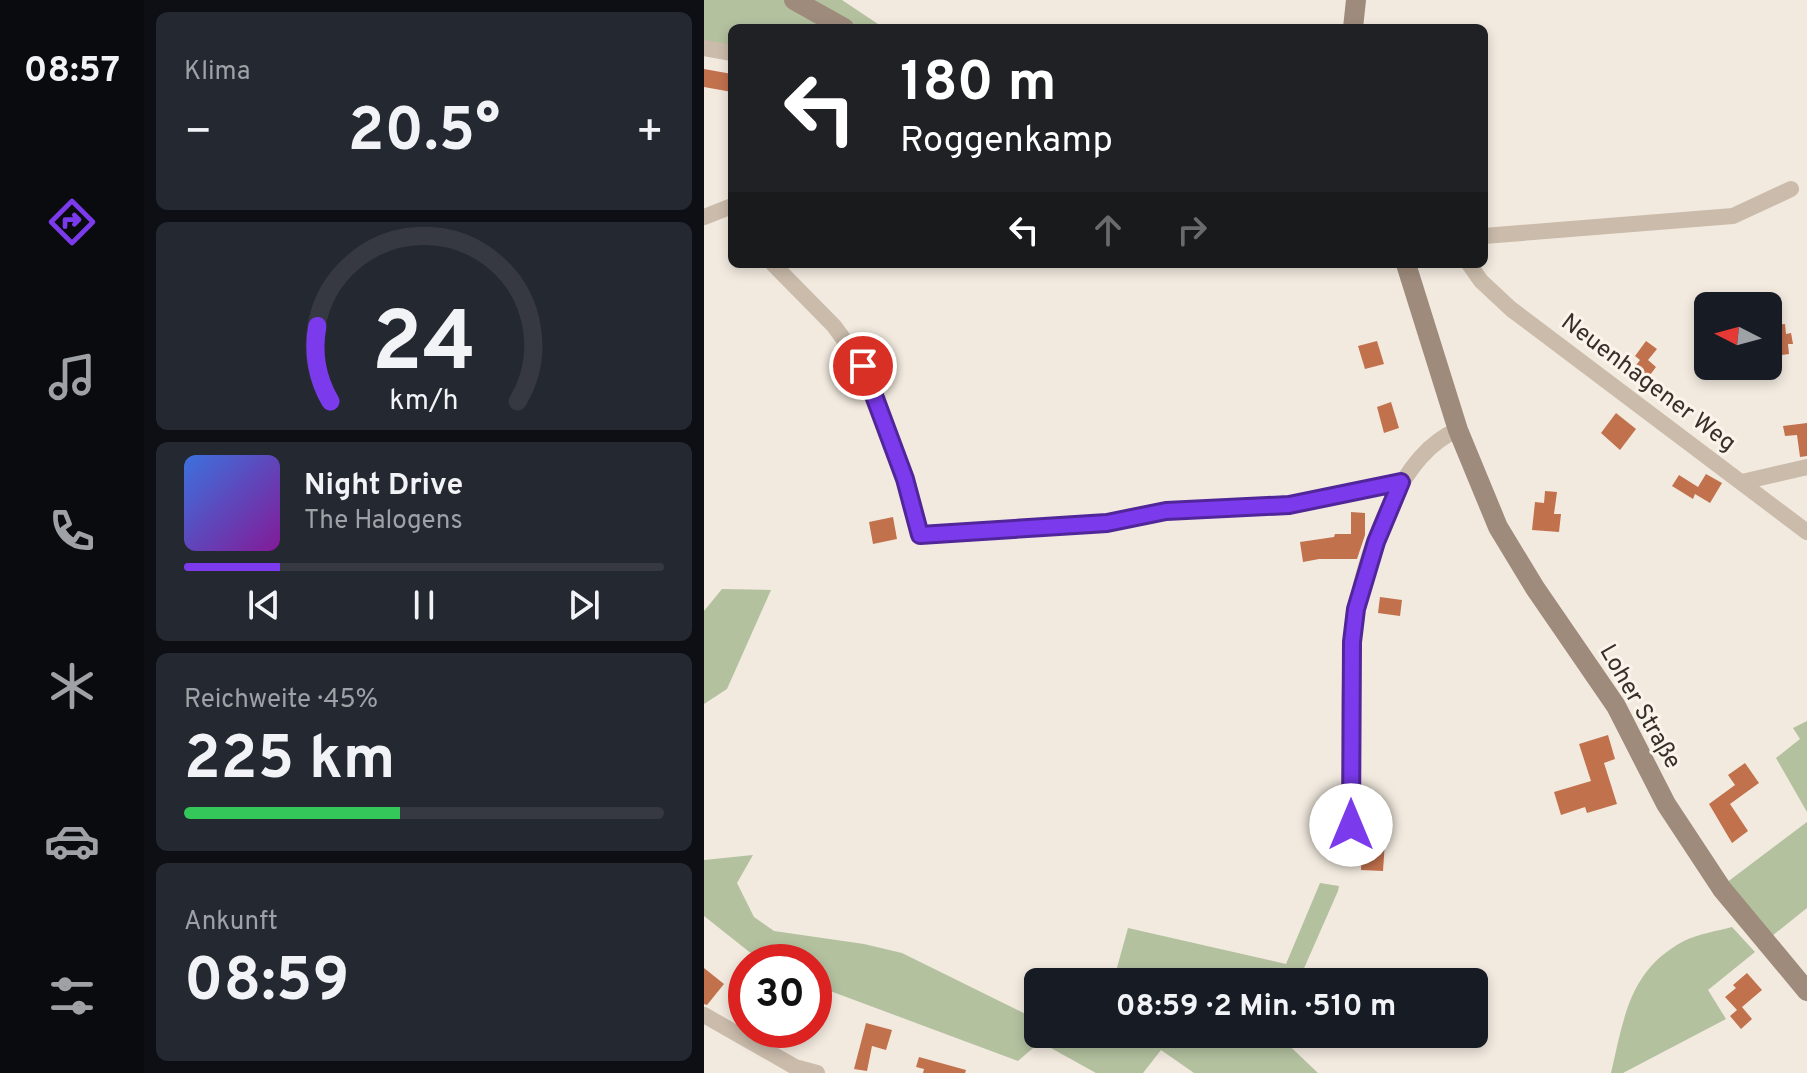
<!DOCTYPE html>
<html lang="de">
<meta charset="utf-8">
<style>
:root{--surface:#171b24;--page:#242831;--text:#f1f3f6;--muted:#9ea1a6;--line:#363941;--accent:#7c3aed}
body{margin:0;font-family:Overpass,sans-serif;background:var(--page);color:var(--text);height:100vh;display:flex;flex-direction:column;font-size:30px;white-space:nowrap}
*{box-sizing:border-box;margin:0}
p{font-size:26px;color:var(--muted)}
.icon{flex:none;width:44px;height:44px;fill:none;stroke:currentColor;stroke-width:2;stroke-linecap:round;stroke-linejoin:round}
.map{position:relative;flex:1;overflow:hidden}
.drawer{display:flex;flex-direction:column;gap:12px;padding:12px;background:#0d0f14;width:560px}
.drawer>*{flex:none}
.banner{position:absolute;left:24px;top:24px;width:760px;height:244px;border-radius:12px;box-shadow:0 4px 12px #0003;background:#202124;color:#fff;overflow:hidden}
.needle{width:52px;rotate:276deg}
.controls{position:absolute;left:990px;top:292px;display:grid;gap:16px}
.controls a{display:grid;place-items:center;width:88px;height:88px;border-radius:12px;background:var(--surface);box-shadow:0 4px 12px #0003;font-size:40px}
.speed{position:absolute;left:24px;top:944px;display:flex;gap:16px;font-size:40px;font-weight:700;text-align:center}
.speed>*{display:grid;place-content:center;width:104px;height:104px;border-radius:50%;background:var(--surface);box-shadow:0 4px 12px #0003;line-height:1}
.speed .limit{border:12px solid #d22;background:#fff;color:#111}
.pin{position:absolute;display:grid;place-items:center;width:68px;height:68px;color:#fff;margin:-34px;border:4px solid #fff;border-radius:50%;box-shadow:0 2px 8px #0007}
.me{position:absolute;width:88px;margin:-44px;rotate:0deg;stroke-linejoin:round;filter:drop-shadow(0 0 6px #0008)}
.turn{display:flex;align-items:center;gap:28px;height:168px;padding:0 40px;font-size:36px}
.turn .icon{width:104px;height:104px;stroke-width:2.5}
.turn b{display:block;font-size:56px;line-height:68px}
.lanes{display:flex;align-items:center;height:76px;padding:0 40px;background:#0003;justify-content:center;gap:40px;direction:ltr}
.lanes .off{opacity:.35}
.big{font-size:60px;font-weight:700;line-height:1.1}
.drawer .card{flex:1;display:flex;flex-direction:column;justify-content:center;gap:12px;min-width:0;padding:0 28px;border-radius:12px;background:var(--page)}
.drawer .dial{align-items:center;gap:0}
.dial svg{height:208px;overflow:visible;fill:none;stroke:var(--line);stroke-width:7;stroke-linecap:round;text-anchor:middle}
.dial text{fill:var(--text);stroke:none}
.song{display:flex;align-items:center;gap:24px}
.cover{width:96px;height:96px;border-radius:12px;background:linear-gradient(135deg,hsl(220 70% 55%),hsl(290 70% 35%))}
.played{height:8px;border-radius:4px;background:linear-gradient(90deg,var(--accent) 20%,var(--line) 20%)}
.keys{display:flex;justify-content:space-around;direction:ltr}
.heat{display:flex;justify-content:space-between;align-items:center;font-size:44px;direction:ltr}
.charge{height:12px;border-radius:6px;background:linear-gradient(90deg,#34c759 45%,var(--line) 0)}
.trip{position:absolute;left:320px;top:968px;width:464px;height:80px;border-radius:12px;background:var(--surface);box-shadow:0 4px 12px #0003;font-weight:700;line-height:80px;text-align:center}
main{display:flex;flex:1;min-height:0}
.tabs{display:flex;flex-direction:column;width:144px;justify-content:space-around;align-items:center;background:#090b0e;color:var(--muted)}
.tabs .icon{width:56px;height:56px}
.tabs .on{color:var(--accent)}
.tabs b{font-size:36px;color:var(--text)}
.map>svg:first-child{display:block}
.green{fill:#b3c19f}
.building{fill:#c2714d}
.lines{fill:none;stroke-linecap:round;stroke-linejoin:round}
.street{stroke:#cabbab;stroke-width:16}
.secondary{stroke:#9e8b7c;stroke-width:20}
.route-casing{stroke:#51269a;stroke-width:20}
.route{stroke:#7c3aed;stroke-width:14}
.labels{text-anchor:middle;stroke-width:6;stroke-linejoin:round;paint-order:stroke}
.street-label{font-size:24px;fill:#382f2a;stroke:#faf4eb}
</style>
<main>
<nav class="tabs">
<b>08:57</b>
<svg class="icon on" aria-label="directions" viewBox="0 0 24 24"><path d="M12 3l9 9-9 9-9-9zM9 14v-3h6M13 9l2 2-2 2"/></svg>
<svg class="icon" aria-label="music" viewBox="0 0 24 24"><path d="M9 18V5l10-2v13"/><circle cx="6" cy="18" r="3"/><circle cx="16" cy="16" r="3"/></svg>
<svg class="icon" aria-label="phone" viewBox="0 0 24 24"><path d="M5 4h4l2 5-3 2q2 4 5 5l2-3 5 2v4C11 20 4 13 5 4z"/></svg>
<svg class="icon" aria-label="climate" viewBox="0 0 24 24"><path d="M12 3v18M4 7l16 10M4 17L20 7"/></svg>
<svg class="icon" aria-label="car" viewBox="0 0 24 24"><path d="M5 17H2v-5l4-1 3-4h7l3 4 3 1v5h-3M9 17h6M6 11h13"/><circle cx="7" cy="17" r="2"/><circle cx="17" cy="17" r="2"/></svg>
<svg class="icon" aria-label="filters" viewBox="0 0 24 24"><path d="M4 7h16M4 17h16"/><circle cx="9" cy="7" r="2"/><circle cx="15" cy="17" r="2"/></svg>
</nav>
<section class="drawer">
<div class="card"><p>Klima</p>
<div class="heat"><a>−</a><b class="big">20.5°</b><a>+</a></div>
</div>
<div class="card dial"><svg viewBox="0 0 100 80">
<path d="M14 69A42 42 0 1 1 86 69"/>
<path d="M14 69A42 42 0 0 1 9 40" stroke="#7c3aed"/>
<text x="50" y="56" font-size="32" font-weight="700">24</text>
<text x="50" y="72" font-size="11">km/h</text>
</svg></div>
<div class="card">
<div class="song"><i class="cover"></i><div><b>Night Drive</b><p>The Halogens</p></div></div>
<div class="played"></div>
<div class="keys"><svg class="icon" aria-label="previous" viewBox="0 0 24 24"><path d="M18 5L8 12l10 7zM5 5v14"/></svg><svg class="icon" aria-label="pause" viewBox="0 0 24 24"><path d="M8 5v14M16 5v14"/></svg><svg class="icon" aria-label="next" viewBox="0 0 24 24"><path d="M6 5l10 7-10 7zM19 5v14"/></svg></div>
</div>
<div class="card"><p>Reichweite · 45%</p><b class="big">225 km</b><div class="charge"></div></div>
<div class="card"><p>Ankunft</p><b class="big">08:59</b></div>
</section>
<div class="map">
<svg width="1103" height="1073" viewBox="0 0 1103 1073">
<rect width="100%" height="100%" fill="#f2eadf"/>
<g class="green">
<polygon points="0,0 138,0 180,28 28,28 28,47 0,42"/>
<polygon points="18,589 67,590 23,689 0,704 0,611"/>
<polygon points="1103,721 1103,812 1072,758 1096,739 1089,728"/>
<polygon points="1103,822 1103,908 1068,936 1022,883"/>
<polygon points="49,855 33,883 50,917 70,931 160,944 198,953 334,1020 334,1034 374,1034 385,1038 387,1034 573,1034 614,1073 490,1073 457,1050 439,1073 392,1073 336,1042 314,1061 110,985 110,962 58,962 0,916 0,860"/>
<polygon points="616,883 635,886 634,891 594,982 409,982 424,928 582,964"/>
<path d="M1028,927L1051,952L1004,990L1022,1019L919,1073H907C920,1018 925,970 980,941C994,934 1013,931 1028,927Z"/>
</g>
<g class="building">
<polygon points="0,69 28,74 28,92 0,87"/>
<polygon points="1081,324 1082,334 1087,333 1089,344 1084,344 1085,354 1071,356 1067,325"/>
<polygon points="673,341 680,364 661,369 654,346"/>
<polygon points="942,341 953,349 944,360 952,367 940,383 926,373 936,360 931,356"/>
<polygon points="687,402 695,428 680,433 673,407"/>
<polygon points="912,413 932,429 916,450 897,433"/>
<polygon points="1103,423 1103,456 1096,457 1093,435 1081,436 1079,426"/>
<polygon points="1002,474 1018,483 1006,503 991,494 989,499 968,486 975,475 994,487"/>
<polygon points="841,491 853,492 850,514 857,514 855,532 828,530 831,502 840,503"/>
<polygon points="647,512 661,513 661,535 653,559 615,559 599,562 596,542 630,537 631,534 647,534"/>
<polygon points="189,517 193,539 169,544 165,522"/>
<polygon points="676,597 698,600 696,616 674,613"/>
<polygon points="904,735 911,759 900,763 913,804 883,813 881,807 857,815 850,792 887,781 875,744"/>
<polygon points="1041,763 1055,783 1026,804 1044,831 1028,843 1005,804 1031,785 1024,775"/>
<polygon points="658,840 681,841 679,871 657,870"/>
<polygon points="0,968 20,984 3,1005 0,1004"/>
<polygon points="1043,973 1058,990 1038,1007 1048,1019 1037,1029 1026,1016 1033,1010 1021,997 1032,988 1029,985"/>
<polygon points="162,1023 188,1030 182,1050 168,1046 163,1071 150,1069"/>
<polygon points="215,1057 262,1070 261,1073 219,1073 220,1069 212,1067"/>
</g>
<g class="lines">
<g class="street">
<polyline points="0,48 28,53"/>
<polyline points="0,217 28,206"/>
<polyline points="780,236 1029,216 1087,189"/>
<polyline points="69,264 130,326 159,366 201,479 216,535 403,523 462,511 585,505 697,482"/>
<polyline points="765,264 777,281 807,309 1103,532"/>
<polyline points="1038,482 1103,467"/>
<path d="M647,825C647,758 642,689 650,623C657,563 694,453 754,430"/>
<polyline points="0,1015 91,1067 113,1073"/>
</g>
<g class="secondary">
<polyline points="90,0 140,28"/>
<polyline points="649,28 652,0"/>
<polyline points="702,264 754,430 794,527 831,588 912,706 962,804 1018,889 1103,991"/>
</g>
</g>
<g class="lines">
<g class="route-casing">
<polyline id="route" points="159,366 201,479 216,535 403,523 462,511 585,505 697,482 672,542 652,609 648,642 647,825"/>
</g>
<use href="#route" class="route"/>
</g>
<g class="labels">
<g class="street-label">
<text transform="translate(945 382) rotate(37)" y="8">Neuenhagener Weg</text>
<text transform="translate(937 706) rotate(60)" y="8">Loher Straße</text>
</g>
</g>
</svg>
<div class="controls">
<a><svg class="needle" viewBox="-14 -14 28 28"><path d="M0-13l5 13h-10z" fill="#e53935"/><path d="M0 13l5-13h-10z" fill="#9ea1a6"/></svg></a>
</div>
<div class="speed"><div class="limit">30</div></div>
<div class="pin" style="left:159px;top:366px;background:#d93025"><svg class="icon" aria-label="arrive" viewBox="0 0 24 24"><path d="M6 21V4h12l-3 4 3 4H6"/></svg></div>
<svg class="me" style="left:647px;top:825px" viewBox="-20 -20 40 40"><circle r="19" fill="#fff"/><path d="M0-13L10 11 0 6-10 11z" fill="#7c3aed"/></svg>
<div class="trip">08:59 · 2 Min. · 510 m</div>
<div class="banner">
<div class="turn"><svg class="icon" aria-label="left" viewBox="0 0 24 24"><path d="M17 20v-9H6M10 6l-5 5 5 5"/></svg><div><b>180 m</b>Roggenkamp</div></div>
<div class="lanes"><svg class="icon" aria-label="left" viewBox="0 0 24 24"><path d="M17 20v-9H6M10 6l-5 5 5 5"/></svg><svg class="icon off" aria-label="ahead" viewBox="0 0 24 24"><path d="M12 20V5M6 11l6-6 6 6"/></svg><svg class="icon off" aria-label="right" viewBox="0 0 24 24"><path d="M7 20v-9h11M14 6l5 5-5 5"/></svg></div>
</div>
</div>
</main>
